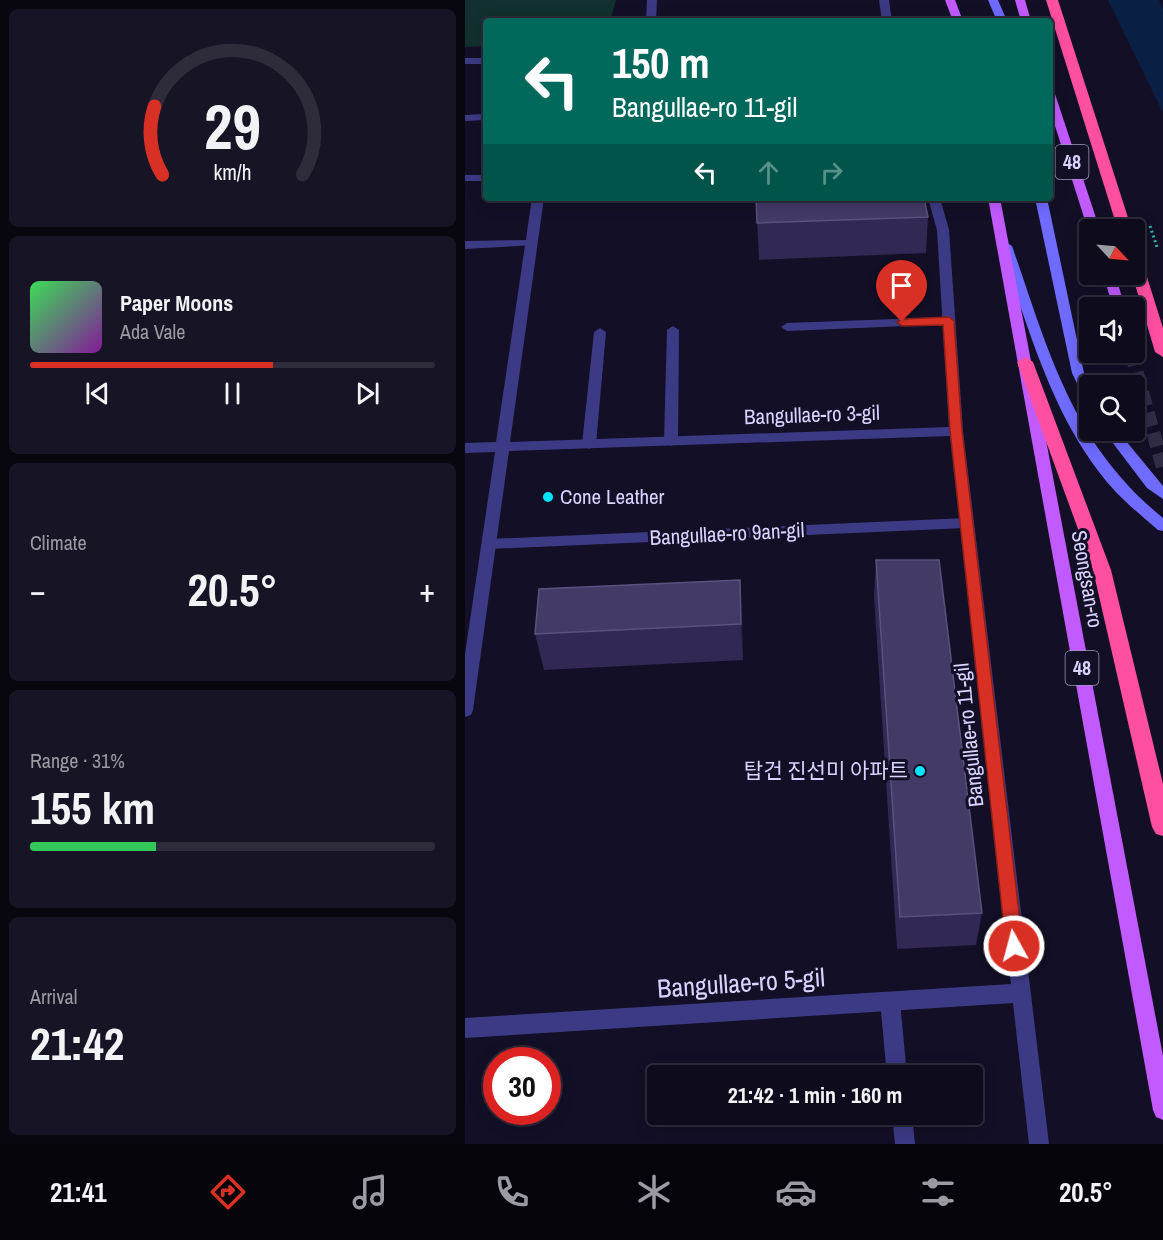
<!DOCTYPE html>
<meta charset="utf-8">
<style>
:root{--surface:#0e0b1c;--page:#171425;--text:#f1f3f6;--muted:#9b9ba3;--line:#2e2b3b;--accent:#d93025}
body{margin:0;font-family:"Archivo Narrow","Noto Sans KR",sans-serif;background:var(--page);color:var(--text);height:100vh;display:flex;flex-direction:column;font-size:22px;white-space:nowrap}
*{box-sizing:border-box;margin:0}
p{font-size:20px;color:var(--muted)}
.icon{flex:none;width:33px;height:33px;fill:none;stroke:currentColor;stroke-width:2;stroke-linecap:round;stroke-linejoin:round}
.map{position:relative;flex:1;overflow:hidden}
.panel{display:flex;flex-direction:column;gap:9px;padding:9px;background:#08060f;width:465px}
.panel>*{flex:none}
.hud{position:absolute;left:18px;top:18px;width:570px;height:183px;border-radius:6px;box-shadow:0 3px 15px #0003,0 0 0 2px var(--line);background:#00695c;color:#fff;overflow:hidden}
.needle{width:39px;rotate:116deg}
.fabs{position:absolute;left:614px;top:219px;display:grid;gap:12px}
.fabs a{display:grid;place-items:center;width:66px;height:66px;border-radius:6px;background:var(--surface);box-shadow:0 3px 15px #0003,0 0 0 2px var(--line);font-size:30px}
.speed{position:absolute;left:18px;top:1047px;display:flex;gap:12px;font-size:30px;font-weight:700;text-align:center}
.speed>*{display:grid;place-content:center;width:78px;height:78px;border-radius:50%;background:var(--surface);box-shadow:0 3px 15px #0003,0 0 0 2px var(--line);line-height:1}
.speed .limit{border:9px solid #d22;background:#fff;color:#111}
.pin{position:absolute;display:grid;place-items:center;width:51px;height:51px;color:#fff;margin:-62px -26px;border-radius:50% 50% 50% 0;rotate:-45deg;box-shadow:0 0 6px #0007}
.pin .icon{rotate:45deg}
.me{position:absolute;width:66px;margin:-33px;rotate:353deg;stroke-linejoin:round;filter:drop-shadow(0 0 4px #0008)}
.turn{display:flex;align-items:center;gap:21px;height:126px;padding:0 30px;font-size:27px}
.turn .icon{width:78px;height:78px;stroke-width:2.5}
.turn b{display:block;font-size:42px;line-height:51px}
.lanes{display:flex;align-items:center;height:57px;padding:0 30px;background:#0003;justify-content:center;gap:30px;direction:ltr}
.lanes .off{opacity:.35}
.big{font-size:45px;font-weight:700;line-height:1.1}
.panel .card{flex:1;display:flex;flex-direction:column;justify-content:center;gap:9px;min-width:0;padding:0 21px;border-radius:9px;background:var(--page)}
.panel .dial{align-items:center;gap:0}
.dial svg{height:156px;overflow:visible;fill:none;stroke:var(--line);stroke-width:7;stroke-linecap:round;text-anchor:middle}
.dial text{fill:var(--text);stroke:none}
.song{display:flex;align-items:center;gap:18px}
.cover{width:72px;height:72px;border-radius:9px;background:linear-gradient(135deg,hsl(130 70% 55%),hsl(290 70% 35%))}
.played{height:6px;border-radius:3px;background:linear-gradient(90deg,var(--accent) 60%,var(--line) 60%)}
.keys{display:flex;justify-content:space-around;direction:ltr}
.heat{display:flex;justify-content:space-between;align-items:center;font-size:33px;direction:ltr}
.charge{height:9px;border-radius:4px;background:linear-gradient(90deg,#34c759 31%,var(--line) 0)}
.trip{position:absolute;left:182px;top:1065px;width:336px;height:60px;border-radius:6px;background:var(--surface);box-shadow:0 3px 15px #0003,0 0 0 2px var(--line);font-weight:700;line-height:60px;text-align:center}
.tabs{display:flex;height:96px;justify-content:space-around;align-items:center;background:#06040b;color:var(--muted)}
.tabs .icon{width:42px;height:42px}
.tabs .selected{color:var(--accent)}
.tabs b{font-size:27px;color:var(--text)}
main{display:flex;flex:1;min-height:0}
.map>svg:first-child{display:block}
.green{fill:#12302f}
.water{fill:#0a1f44}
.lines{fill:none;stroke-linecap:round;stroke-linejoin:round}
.primary-tunnel{stroke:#312d47;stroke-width:14;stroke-dasharray:14 7;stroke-linecap:butt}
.path{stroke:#2fb8b0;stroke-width:3;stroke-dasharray:2 3;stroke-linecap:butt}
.lane{fill:#3d3a85;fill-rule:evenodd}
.street{fill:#3d3a85;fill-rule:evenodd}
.secondary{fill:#6f6bff;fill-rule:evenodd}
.primary{fill:#c25bff;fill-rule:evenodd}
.highway{fill:#ff4fa3;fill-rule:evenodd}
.wall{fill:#312854}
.shaded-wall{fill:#1d163a}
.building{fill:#433a66;stroke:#5a527e;stroke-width:1.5}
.route{fill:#d93025;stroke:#8d1f18;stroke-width:1.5}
.poi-dot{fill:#00e5ff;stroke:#130f26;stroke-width:2}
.labels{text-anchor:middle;stroke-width:6;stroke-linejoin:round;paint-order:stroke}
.shield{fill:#130f26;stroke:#9e99be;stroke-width:1.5}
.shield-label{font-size:20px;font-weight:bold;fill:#d9d4ff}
.street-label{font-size:21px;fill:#d9d4ff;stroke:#130f26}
.poi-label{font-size:21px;fill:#d9d4ff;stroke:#130f26;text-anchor:start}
.near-street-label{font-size:26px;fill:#d9d4ff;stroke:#130f26}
</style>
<main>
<section class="panel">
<div class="card dial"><svg viewBox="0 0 100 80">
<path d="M14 69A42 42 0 1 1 86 69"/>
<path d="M14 69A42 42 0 0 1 10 34" stroke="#d93025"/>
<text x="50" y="56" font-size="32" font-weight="700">29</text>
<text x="50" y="72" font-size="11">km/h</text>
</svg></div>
<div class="card">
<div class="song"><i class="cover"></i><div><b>Paper Moons</b><p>Ada Vale</p></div></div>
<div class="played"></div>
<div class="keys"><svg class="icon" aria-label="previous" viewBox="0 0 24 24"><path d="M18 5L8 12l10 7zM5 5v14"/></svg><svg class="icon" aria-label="pause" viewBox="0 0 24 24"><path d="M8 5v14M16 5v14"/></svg><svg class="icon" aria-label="next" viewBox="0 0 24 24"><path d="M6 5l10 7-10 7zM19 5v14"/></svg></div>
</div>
<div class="card"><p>Climate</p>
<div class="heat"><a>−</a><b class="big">20.5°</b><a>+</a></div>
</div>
<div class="card"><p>Range · 31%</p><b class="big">155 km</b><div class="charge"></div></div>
<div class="card"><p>Arrival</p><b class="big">21:42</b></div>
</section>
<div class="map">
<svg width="698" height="1144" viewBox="0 0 698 1144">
<rect width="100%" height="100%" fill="#130f26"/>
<polygon class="green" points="0,0 151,0 145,21 21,21 21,46 0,47"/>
<polygon class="water" points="643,0 694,0 698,10 698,113"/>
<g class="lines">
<polyline class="primary-tunnel" points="666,352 698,468"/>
<polyline class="path" points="685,226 692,247"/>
<g class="lane">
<polygon points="182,0 192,0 191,21 181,21"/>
<polygon points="21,114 21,120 0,121 0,115"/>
<rect x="0" y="175" width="21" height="6"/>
<polygon points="66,240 72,243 70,245 0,249 0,241"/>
<polygon points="484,317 488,318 488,324 322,331 316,327 322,323"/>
<polygon points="208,326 214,330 213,441 206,446 199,441 202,330"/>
<polygon points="135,328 141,332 131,444 124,449 117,444 129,332"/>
<polygon points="501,518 508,523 501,528 24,549 17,544 24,539"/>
<polygon points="425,992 432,994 435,1001 442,1076 422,1076 415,1001 418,994"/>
<polygon points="427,1114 447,1114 450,1144 430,1144"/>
</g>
<g class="street">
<polygon points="414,0 424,0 427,21 417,21"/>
<rect x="0" y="58" width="21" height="6"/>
<polygon points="67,198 79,198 45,442 484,427 472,230 463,198 475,198 484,230 498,431 584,1144 564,1144 548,1003 0,1038 0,1018 546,984 485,436 44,451 8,710 6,715 0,717 0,654 30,452 0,453 0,443 31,442"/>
</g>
<g class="secondary">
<polygon points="523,0 533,0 542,21 532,21"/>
<polygon points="570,198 582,198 619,373 626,386 624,399 619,398 607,373"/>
<path d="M541,242L547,246C584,352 607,444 698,518V531L693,530C672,512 651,495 634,472C584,406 562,323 535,246Z"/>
<polygon points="638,430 652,430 698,486 698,499 682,488"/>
</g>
<g class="primary">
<polygon points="480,0 490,0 498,21 488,21"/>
<polygon points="550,0 560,0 566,21 556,21"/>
<polygon points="585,91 590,94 635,230 623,230 585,110"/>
<polygon points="523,198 535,198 698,1056 698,1120 691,1117 688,1110"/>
<polygon points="638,274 650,274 659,304 657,307 649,307 647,304"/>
</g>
<g class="highway">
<polygon points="581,0 593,0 667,230 653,230"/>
<polygon points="669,254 676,258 698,328 698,357 690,352 667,274"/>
<polygon points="560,357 568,362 646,570 698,784 698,836 691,834 687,827 628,570 552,362"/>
</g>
</g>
<g class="wall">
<polygon points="291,198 463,217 461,253 294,260"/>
<polygon points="411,560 517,913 511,945 432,949 409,597"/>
<polygon points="277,616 278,660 79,670 70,634"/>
</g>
<polygon class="shaded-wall" points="275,580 277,616 278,660 276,624"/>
<g class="building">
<polygon points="291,198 459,198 463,217 292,223"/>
<polygon points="411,560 474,560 517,913 435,917"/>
<polygon points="275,580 276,624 70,634 74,589"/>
</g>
<polygon class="route" points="484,317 489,321 497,430 558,946 555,951 549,954 543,951 541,946 485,430 478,325 437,326 432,322 437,319"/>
<g class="poi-dot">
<circle cx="83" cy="497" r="6"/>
<circle cx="455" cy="771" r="6"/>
</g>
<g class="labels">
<g class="shield">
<rect x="590.5" y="145" width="33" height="34" rx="4.5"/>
<rect x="600.5" y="651" width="33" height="34" rx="4.5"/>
</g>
<g class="shield-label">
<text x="607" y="169">48</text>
<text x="617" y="675">48</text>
</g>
<g class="street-label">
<text transform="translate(347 415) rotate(-2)" y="7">Bangullae-ro 3-gil</text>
<text transform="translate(262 534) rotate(-3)" y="7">Bangullae-ro 9an-gil</text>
<text transform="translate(622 579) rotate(80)" y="7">Seongsan-ro</text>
<text transform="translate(504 735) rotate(-96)" y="7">Bangullae-ro 11-gil</text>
</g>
<g class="poi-label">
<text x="95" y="504">Cone Leather</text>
<text x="443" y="778" text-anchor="end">탑건 진선미 아파트</text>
</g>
<g class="near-street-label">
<text transform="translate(276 983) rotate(-4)" y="9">Bangullae-ro 5-gil</text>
</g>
</g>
</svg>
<div class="fabs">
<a><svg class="needle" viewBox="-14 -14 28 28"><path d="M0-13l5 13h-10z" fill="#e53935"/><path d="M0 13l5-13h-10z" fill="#9b9ba3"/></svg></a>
<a><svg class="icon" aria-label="sound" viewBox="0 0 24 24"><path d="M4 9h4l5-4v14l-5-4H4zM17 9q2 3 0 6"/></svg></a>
<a><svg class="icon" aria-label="search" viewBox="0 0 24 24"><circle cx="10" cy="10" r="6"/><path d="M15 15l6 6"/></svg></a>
</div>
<div class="speed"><div class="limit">30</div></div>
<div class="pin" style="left:437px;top:322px;background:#d93025"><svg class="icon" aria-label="arrive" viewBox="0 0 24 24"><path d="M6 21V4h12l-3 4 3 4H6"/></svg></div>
<svg class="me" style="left:549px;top:946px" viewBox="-20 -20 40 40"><circle r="17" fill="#d93025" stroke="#fff" stroke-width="3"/><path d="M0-11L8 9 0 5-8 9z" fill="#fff"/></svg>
<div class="trip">21:42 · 1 min · 160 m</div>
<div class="hud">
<div class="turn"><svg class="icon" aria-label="left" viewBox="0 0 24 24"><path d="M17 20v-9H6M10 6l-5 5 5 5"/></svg><div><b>150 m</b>Bangullae-ro 11-gil</div></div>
<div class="lanes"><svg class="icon" aria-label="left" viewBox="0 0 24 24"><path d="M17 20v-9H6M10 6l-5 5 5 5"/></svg><svg class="icon off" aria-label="ahead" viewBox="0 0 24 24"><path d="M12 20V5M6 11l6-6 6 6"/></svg><svg class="icon off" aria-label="right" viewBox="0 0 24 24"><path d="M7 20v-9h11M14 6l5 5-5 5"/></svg></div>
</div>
</div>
</main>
<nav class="tabs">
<b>21:41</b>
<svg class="icon selected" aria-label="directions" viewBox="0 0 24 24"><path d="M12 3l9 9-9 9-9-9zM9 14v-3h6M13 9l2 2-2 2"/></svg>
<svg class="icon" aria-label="music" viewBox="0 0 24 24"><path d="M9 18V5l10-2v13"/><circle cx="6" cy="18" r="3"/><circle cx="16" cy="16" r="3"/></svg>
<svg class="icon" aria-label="phone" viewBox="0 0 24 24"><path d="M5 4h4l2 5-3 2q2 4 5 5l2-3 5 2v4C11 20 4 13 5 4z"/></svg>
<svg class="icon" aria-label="climate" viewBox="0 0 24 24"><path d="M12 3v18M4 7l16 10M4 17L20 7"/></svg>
<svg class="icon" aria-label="car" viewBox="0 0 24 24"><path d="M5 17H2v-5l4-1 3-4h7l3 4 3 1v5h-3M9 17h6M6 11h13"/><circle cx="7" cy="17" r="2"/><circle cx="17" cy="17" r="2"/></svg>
<svg class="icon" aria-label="filters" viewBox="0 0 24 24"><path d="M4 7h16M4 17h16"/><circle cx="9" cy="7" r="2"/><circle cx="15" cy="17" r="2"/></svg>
<b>20.5°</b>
</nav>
